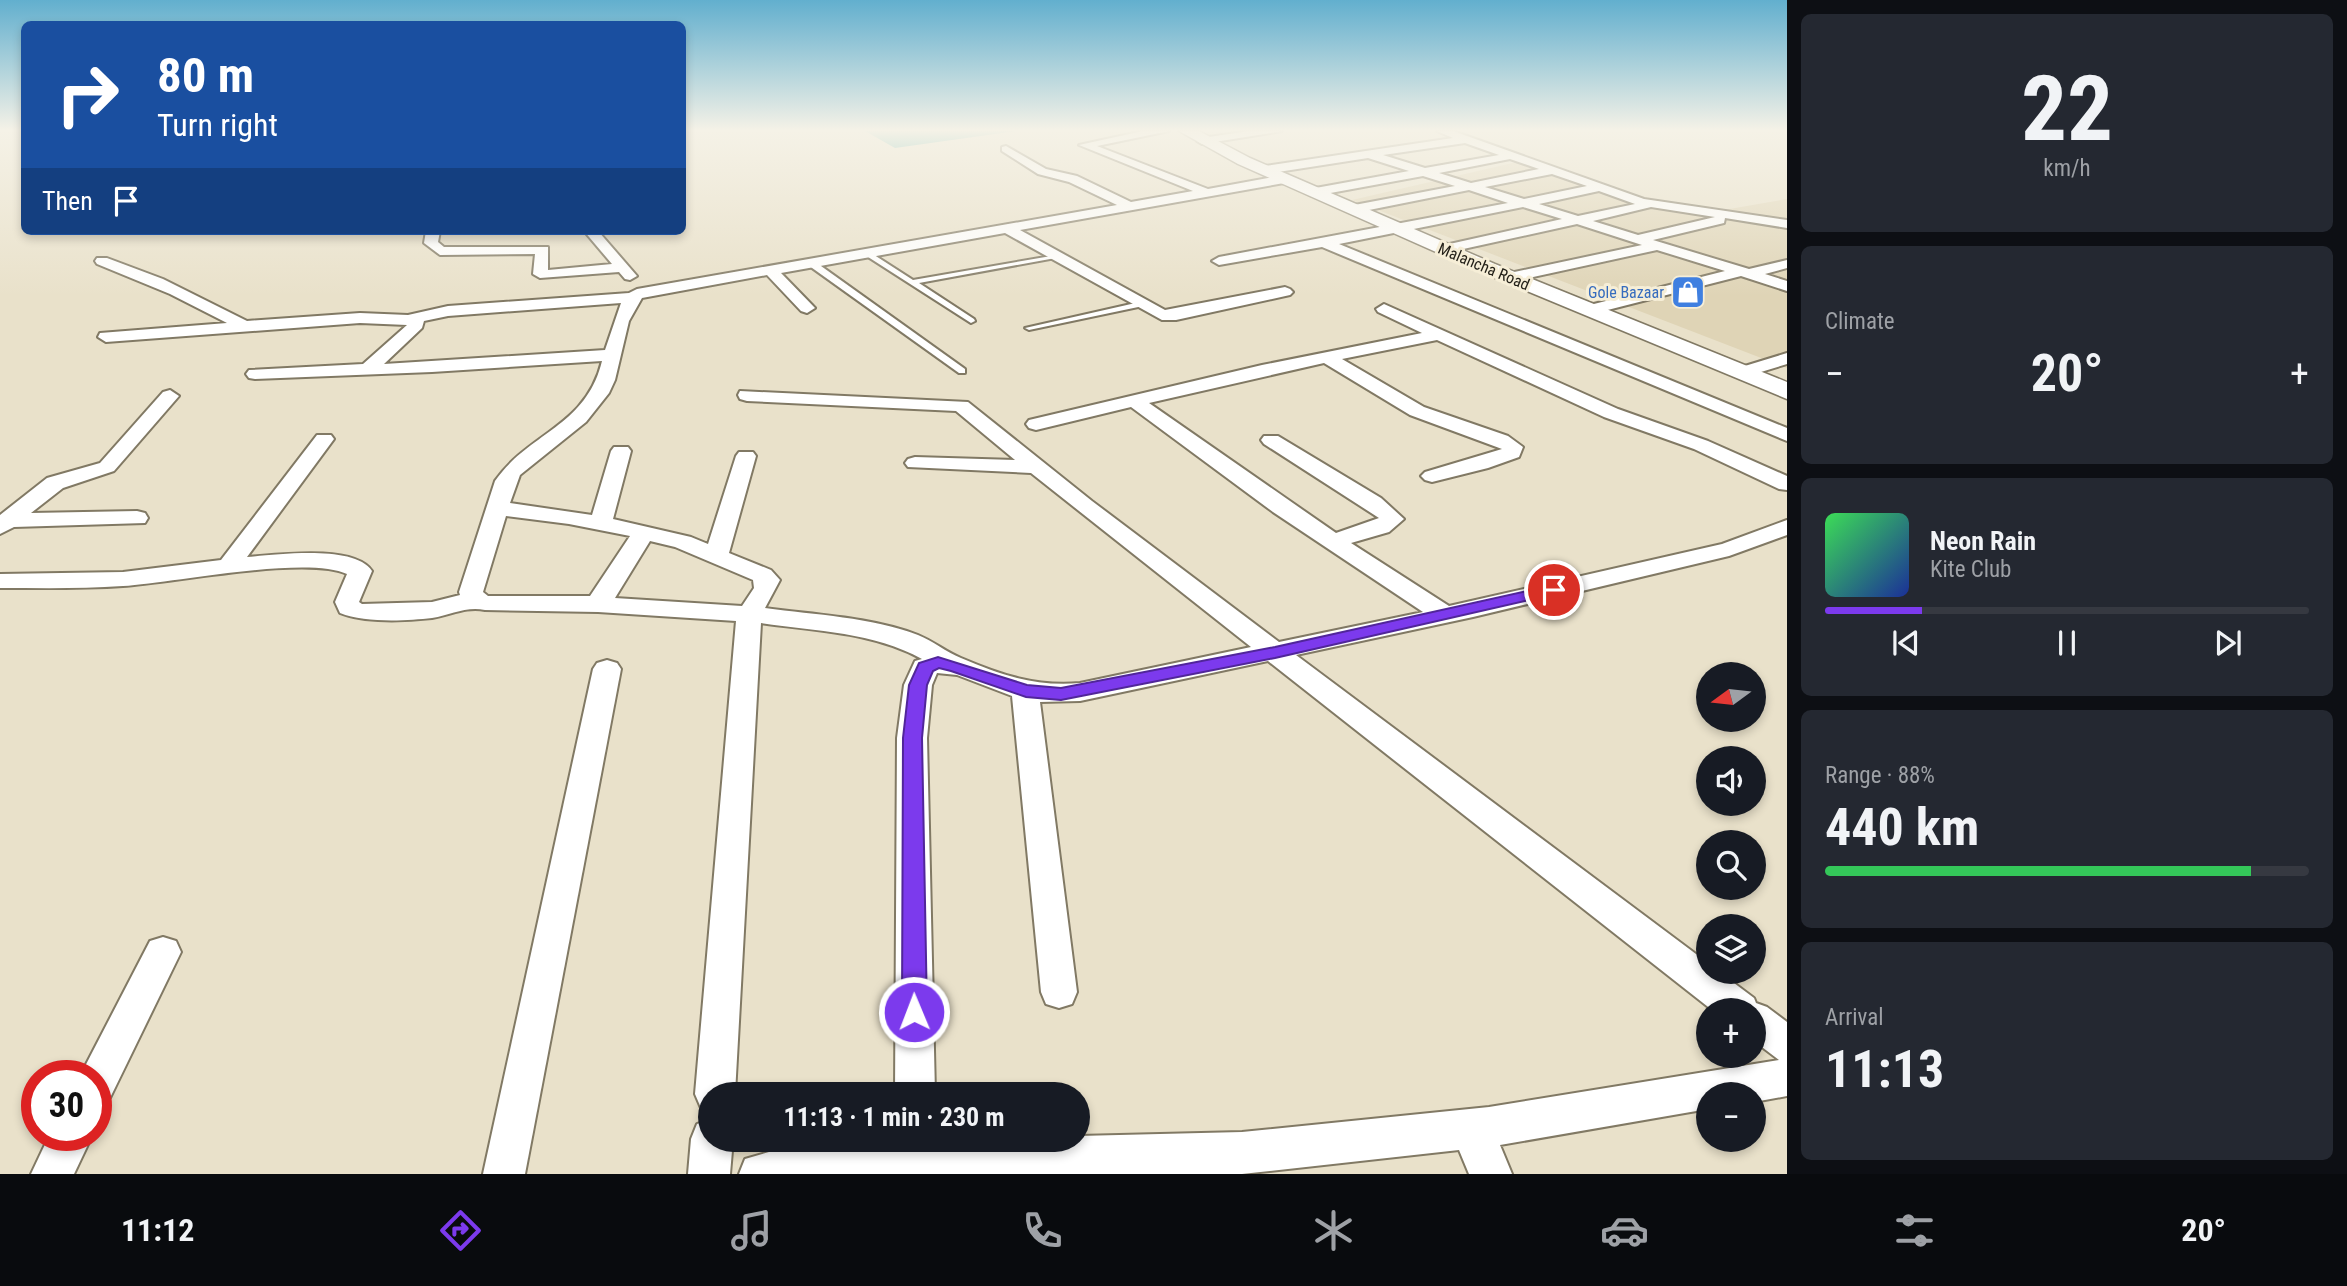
<!DOCTYPE html>
<meta charset="utf-8">
<style>
:root{--surface:#171b24;--page:#242831;--text:#f1f3f6;--muted:#9ea1a6;--line:#363941;--accent:#7c3aed}
body{margin:0;font-family:"Roboto Condensed",sans-serif;background:var(--page);color:var(--text);height:100vh;display:flex;flex-direction:column;font-size:26px;white-space:nowrap}
*{box-sizing:border-box;margin:0}
p{font-size:23px;color:var(--muted)}
.icon{flex:none;width:38px;height:38px;fill:none;stroke:currentColor;stroke-width:2;stroke-linecap:round;stroke-linejoin:round}
.map{position:relative;flex:1;overflow:hidden}
.details{display:flex;flex-direction:column;gap:14px;padding:14px;background:#0d0f14;width:560px}
.details>*{flex:none}
.hud{position:absolute;left:21px;top:21px;width:665px;height:214px;border-radius:10px;box-shadow:0 4px 10px #0003;background:#1a4fa0;color:#fff;overflow:hidden}
.needle{width:46px;rotate:255deg}
.controls{position:absolute;left:1696px;top:662px;display:grid;gap:14px}
.controls a{display:grid;place-items:center;width:70px;height:70px;border-radius:50%;background:var(--surface);box-shadow:0 4px 10px #0003;font-size:35px}
.speed{position:absolute;left:21px;top:1060px;display:flex;gap:14px;font-size:35px;font-weight:700;text-align:center}
.speed>*{display:grid;place-content:center;width:91px;height:91px;border-radius:50%;background:var(--surface);box-shadow:0 4px 10px #0003;line-height:1}
.speed .limit{border:10px solid #d22;background:#fff;color:#111}
.pin{position:absolute;display:grid;place-items:center;width:60px;height:60px;color:#fff;margin:-30px;border:4px solid #fff;border-radius:50%;box-shadow:0 2px 7px #0007}
.me{position:absolute;width:77px;margin:-38px;rotate:359deg;stroke-linejoin:round;filter:drop-shadow(0 0 5px #0008)}
.turn{display:flex;align-items:center;gap:24px;height:147px;padding:0 21px;font-size:32px}
.turn .icon{width:91px;height:91px;stroke-width:2.5}
.turn b{display:block;font-size:49px;line-height:60px}
.then{display:flex;align-items:center;height:66px;padding:0 21px;background:#0003;gap:14px;font-size:26px}
.big{font-size:52px;font-weight:700;line-height:1.1}
.details .card{flex:1;display:flex;flex-direction:column;justify-content:center;gap:10px;min-width:0;padding:0 24px;border-radius:10px;background:var(--page)}
.details .dial{align-items:center;gap:0}
.dial b{font-size:91px;line-height:1}
.song{display:flex;align-items:center;gap:21px}
.cover{width:84px;height:84px;border-radius:10px;background:linear-gradient(135deg,hsl(130 70% 55%),hsl(230 70% 35%))}
.played{height:7px;border-radius:4px;background:linear-gradient(90deg,var(--accent) 20%,var(--line) 20%)}
.keys{display:flex;justify-content:space-around;direction:ltr}
.heat{display:flex;justify-content:space-between;align-items:center;font-size:38px;direction:ltr}
.charge{height:10px;border-radius:5px;background:linear-gradient(90deg,#34c759 88%,var(--line) 0)}
.trip{position:absolute;left:698px;top:1082px;width:392px;height:70px;border-radius:35px;background:var(--surface);box-shadow:0 4px 10px #0003;font-weight:700;line-height:70px;text-align:center}
.tabs{display:flex;height:112px;justify-content:space-around;align-items:center;background:#090b0e;color:var(--muted)}
.tabs .icon{width:49px;height:49px}
.tabs .active{color:var(--accent)}
.tabs b{font-size:32px;color:var(--text)}
main{display:flex;flex:1;min-height:0}
.map>svg:first-child{display:block}
.built{fill:#dfd4b6}
.water{fill:#39a7a8}
.lines{fill:none;stroke-linecap:round;stroke-linejoin:round}
.lane-casing{stroke:#817964;stroke-width:4}
.street-casing{stroke:#817964;stroke-width:4}
.secondary-casing{stroke:#817964;stroke-width:3}
.lane{fill:#fff;fill-rule:evenodd}
.street{fill:#fff;fill-rule:evenodd}
.secondary{fill:#fff;fill-rule:evenodd}
.route{fill:#7c3aed;stroke:#51269a;stroke-width:2}
.labels{text-anchor:middle;stroke-width:6;stroke-linejoin:round;paint-order:stroke}
.far-street-label{font-size:16px;fill:#242119;stroke:#f6eed7}
.far-shop-label{font-size:16px;fill:#366cbe;stroke:#f6eed7;text-anchor:end}
</style>
<main>
<div class="map">
<svg width="1787" height="1174" viewBox="0 0 1787 1174">
<rect width="100%" height="100%" fill="#e9e1ca"/>
<polygon class="built" points="1517,162 1695,215 1787,199 1787,368 1352,200"/>
<polygon class="water" points="865,131 1016,131 895,148"/>
<g class="lines">
<g class="lane-casing">
<g id="lane">
<polygon points="868,251 913,280 1057,255 1061,257 919,283 974,319 975,321 971,323 865,255 864,253"/>
<polygon points="808,261 814,261 965,369 965,373 959,373 808,265"/>
<polygon points="1140,302 1144,304 1143,306 1029,330 1025,328"/>
</g>
</g>
<g class="street-casing">
<g id="street">
<path d="M1143,131H1169L1097,146L1208,189L1284,175L1290,179L1284,183L1020,230L1165,310L1285,287L1290,289L1293,292L1290,295L1176,320H1162L1005,233L781,273L815,308L807,313L801,311L767,275L642,298L629,321L615,380L609,393L586,422L520,475L510,503L592,515L611,451L614,447H628L631,451L613,519L691,537L708,544L736,456L739,452H753L756,456L729,553L771,570L780,580L765,608C816,615 871,617 918,635C933,641 946,652 961,658C1001,675 1036,687 1080,683L1251,647L1031,473L908,467L905,463L908,459L915,457L1015,460L956,411L747,401L740,399L738,395L740,391L968,402L1092,501L1279,642L1423,612L1273,512L1131,407L1036,430L1029,428L1026,424L1029,420L1262,365L1422,333L1378,312L1376,309L1384,304L1618,409L1708,441L1787,476V490L1779,489L1694,449L1604,417L1437,340L1342,359L1424,407L1508,436L1523,447L1519,457L1488,468L1432,482L1425,480L1421,476L1425,472L1502,449L1410,415L1324,363L1149,403L1336,533L1379,518L1264,444L1261,440L1264,436H1278L1381,498L1404,519L1389,532L1351,543L1449,606L1722,544L1787,520V535L1729,556L1473,617L1296,655L1708,963V971H1718L1754,998L1756,1003L1767,1007L1787,1022V1096L1754,1102V1094H1708V1109L1500,1145L1512,1174H1469L1459,1150L1242,1174H739L745,1159L800,1143L894,1139H1078V1136L1242,1132L1489,1107L1779,1060L1754,1041V1010H1712L1268,661L1080,701L1040,702L1077,992L1072,1004L1059,1008L1046,1004L1041,992L1012,696L957,675L937,673L932,685L927,738L935,1094H895L897,738L904,685L915,661L922,659C874,632 815,631 761,623L735,1094H710V1111L701,1108L695,1094L736,621L598,612L485,610C466,606 451,615 432,618C406,621 364,623 340,613L335,602L347,574C307,555 173,583 123,586C82,589 41,588 0,588V574L123,572L221,560L317,435H331L334,439L247,557C276,555 354,544 372,571L359,602L362,604L432,602L460,595L459,592L495,481C529,432 586,427 602,361L432,372L255,379L249,378L246,374L249,370L363,364L407,325L360,323L106,342L98,337L100,333L227,323L170,294L97,264L95,261L97,258H107L163,279L247,321L360,313L408,315L448,306L629,293L637,289L1117,205L1069,182L1038,174L1002,151V147L1006,146L1046,169L1077,176L1131,202L1193,191L1079,145ZM621,303L605,350L384,364L422,328L424,321L448,316ZM506,516L569,524L630,536L590,596H488L483,592ZM650,541L675,547L753,580L754,588L742,606L615,598Z"/>
<polygon points="1249,131 1282,131 1202,144 1197,141 1202,138"/>
<path d="M1437,131H1453L1644,199L1787,220V228L1725,218L1724,223L1653,240L1749,269L1787,260V268L1765,274L1787,281V291L1741,276L1588,315L1580,310L1582,307L1725,271L1657,250L1510,282L1505,280L1502,277L1505,274L1642,245L1577,224L1445,253L1438,249L1445,245L1562,219L1523,207L1339,244L1787,428V441L1322,247L1219,265L1212,261L1219,257L1508,203L1469,190L1354,213L1348,209L1349,206L1455,186L1423,176L1314,196L1310,195V189L1409,171L1368,158L1265,174L1259,170L1265,166L1453,138ZM1465,143L1499,155L1425,168L1383,155ZM1510,159L1539,169L1471,183L1439,173ZM1552,174L1587,186L1524,199L1485,187ZM1599,191L1635,204L1578,216L1539,204ZM1651,207L1715,217L1638,235L1593,221Z"/>
<polygon points="426,231 440,231 438,242 444,247 548,247 548,270 612,264 584,231 598,231 637,276 630,280 625,279 619,272 540,278 533,274 535,254 440,255 424,243"/>
<polygon points="1787,353 1787,364 1741,378 1732,373 1735,369"/>
<polygon points="170,390 179,396 114,471 63,488 31,513 137,511 145,513 148,518 145,523 14,527 0,534 0,515 47,478 100,463 163,392"/>
<polygon points="607,660 617,663 621,669 525,1174 483,1174 593,669 597,663"/>
<polygon points="163,937 176,941 181,952 110,1098 96,1104 96,1076 80,1076 150,941"/>
<polygon points="710,1119 710,1139 733,1139 730,1174 688,1174 691,1139 697,1124"/>
<polygon points="49,1136 92,1136 74,1174 31,1174"/>
</g>
</g>
<g class="secondary-casing">
<polygon id="secondary" points="1179,131 1199,131 1250,158 1495,264 1787,382 1787,399 1481,272 1238,164"/>
</g>
<use href="#lane" class="lane"/>
<use href="#street" class="street"/>
<use href="#secondary" class="secondary"/>
</g>
<linearGradient id="sky" x2="0" y2="1"><stop stop-color="#62afce"/><stop offset="0.44" stop-color="#f5f2e7"/><stop offset="1" stop-color="#f5f2e7" stop-opacity="0"/></linearGradient>
<rect width="1787" height="296" fill="url(#sky)"/>
<polygon class="route" points="1554,585 1560,586 1562,590 1560,593 1275,658 1061,700 1026,697 951,671 939,668 933,671 927,685 922,738 927,1012 923,1019 914,1023 906,1019 902,1012 903,738 909,685 919,663 938,657 1027,685 1061,688 1275,647"/>
<defs>
<g id="shop-square" transform="scale(1.75)"><rect x="-9" y="-9" width="18" height="18" rx="4" fill="#3f7fe0" stroke="#f6eed7"/><path d="M-5-2.5h2.3a2.7 3.5 0 0 1 5.4 0H5L5.5 6h-11ZM-1.5-2.5h3a1.5 2.3 0 0 0-3 0Z" fill="#fff"/></g>
</defs>
<g fill-rule="evenodd">
<use href="#shop-square" x="1688" y="292"/>
</g>
<g class="labels">
<g class="far-street-label">
<text transform="translate(1484 266) rotate(23)" y="6">Malancha Road</text>
</g>
<g class="far-shop-label">
<text x="1664" y="298">Gole Bazaar</text>
</g>
</g>
</svg>
<div class="controls">
<a><svg class="needle" viewBox="-14 -14 28 28"><path d="M0-13l5 13h-10z" fill="#e53935"/><path d="M0 13l5-13h-10z" fill="#9ea1a6"/></svg></a>
<a><svg class="icon" aria-label="sound" viewBox="0 0 24 24"><path d="M4 9h4l5-4v14l-5-4H4zM17 9q2 3 0 6"/></svg></a>
<a><svg class="icon" aria-label="search" viewBox="0 0 24 24"><circle cx="10" cy="10" r="6"/><path d="M15 15l6 6"/></svg></a>
<a><svg class="icon" aria-label="layers" viewBox="0 0 24 24"><path d="M12 4l9 5-9 5-9-5zM3 14l9 5 9-5"/></svg></a>
<a>+</a>
<a>−</a>
</div>
<div class="speed"><div class="limit">30</div></div>
<div class="pin" style="left:1554px;top:590px;background:#d93025"><svg class="icon" aria-label="arrive" viewBox="0 0 24 24"><path d="M6 21V4h12l-3 4 3 4H6"/></svg></div>
<svg class="me" style="left:914px;top:1012px" viewBox="-20 -20 40 40"><circle r="17" fill="#7c3aed" stroke="#fff" stroke-width="3"/><path d="M0-11L8 9 0 5-8 9z" fill="#fff"/></svg>
<div class="trip">11:13 · 1 min · 230 m</div>
<div class="hud">
<div class="turn"><svg class="icon" aria-label="right" viewBox="0 0 24 24"><path d="M7 20v-9h11M14 6l5 5-5 5"/></svg><div><b>80 m</b>Turn right</div></div>
<div class="then">Then<svg class="icon" aria-label="arrive" viewBox="0 0 24 24"><path d="M6 21V4h12l-3 4 3 4H6"/></svg></div>
</div>
</div>
<section class="details">
<div class="card dial"><b>22</b><p>km/h</p></div>
<div class="card"><p>Climate</p>
<div class="heat"><a>−</a><b class="big">20°</b><a>+</a></div>
</div>
<div class="card">
<div class="song"><i class="cover"></i><div><b>Neon Rain</b><p>Kite Club</p></div></div>
<div class="played"></div>
<div class="keys"><svg class="icon" aria-label="previous" viewBox="0 0 24 24"><path d="M18 5L8 12l10 7zM5 5v14"/></svg><svg class="icon" aria-label="pause" viewBox="0 0 24 24"><path d="M8 5v14M16 5v14"/></svg><svg class="icon" aria-label="next" viewBox="0 0 24 24"><path d="M6 5l10 7-10 7zM19 5v14"/></svg></div>
</div>
<div class="card"><p>Range · 88%</p><b class="big">440 km</b><div class="charge"></div></div>
<div class="card"><p>Arrival</p><b class="big">11:13</b></div>
</section>
</main>
<nav class="tabs">
<b>11:12</b>
<svg class="icon active" aria-label="directions" viewBox="0 0 24 24"><path d="M12 3l9 9-9 9-9-9zM9 14v-3h6M13 9l2 2-2 2"/></svg>
<svg class="icon" aria-label="music" viewBox="0 0 24 24"><path d="M9 18V5l10-2v13"/><circle cx="6" cy="18" r="3"/><circle cx="16" cy="16" r="3"/></svg>
<svg class="icon" aria-label="phone" viewBox="0 0 24 24"><path d="M5 4h4l2 5-3 2q2 4 5 5l2-3 5 2v4C11 20 4 13 5 4z"/></svg>
<svg class="icon" aria-label="climate" viewBox="0 0 24 24"><path d="M12 3v18M4 7l16 10M4 17L20 7"/></svg>
<svg class="icon" aria-label="car" viewBox="0 0 24 24"><path d="M5 17H2v-5l4-1 3-4h7l3 4 3 1v5h-3M9 17h6M6 11h13"/><circle cx="7" cy="17" r="2"/><circle cx="17" cy="17" r="2"/></svg>
<svg class="icon" aria-label="filters" viewBox="0 0 24 24"><path d="M4 7h16M4 17h16"/><circle cx="9" cy="7" r="2"/><circle cx="15" cy="17" r="2"/></svg>
<b>20°</b>
</nav>
